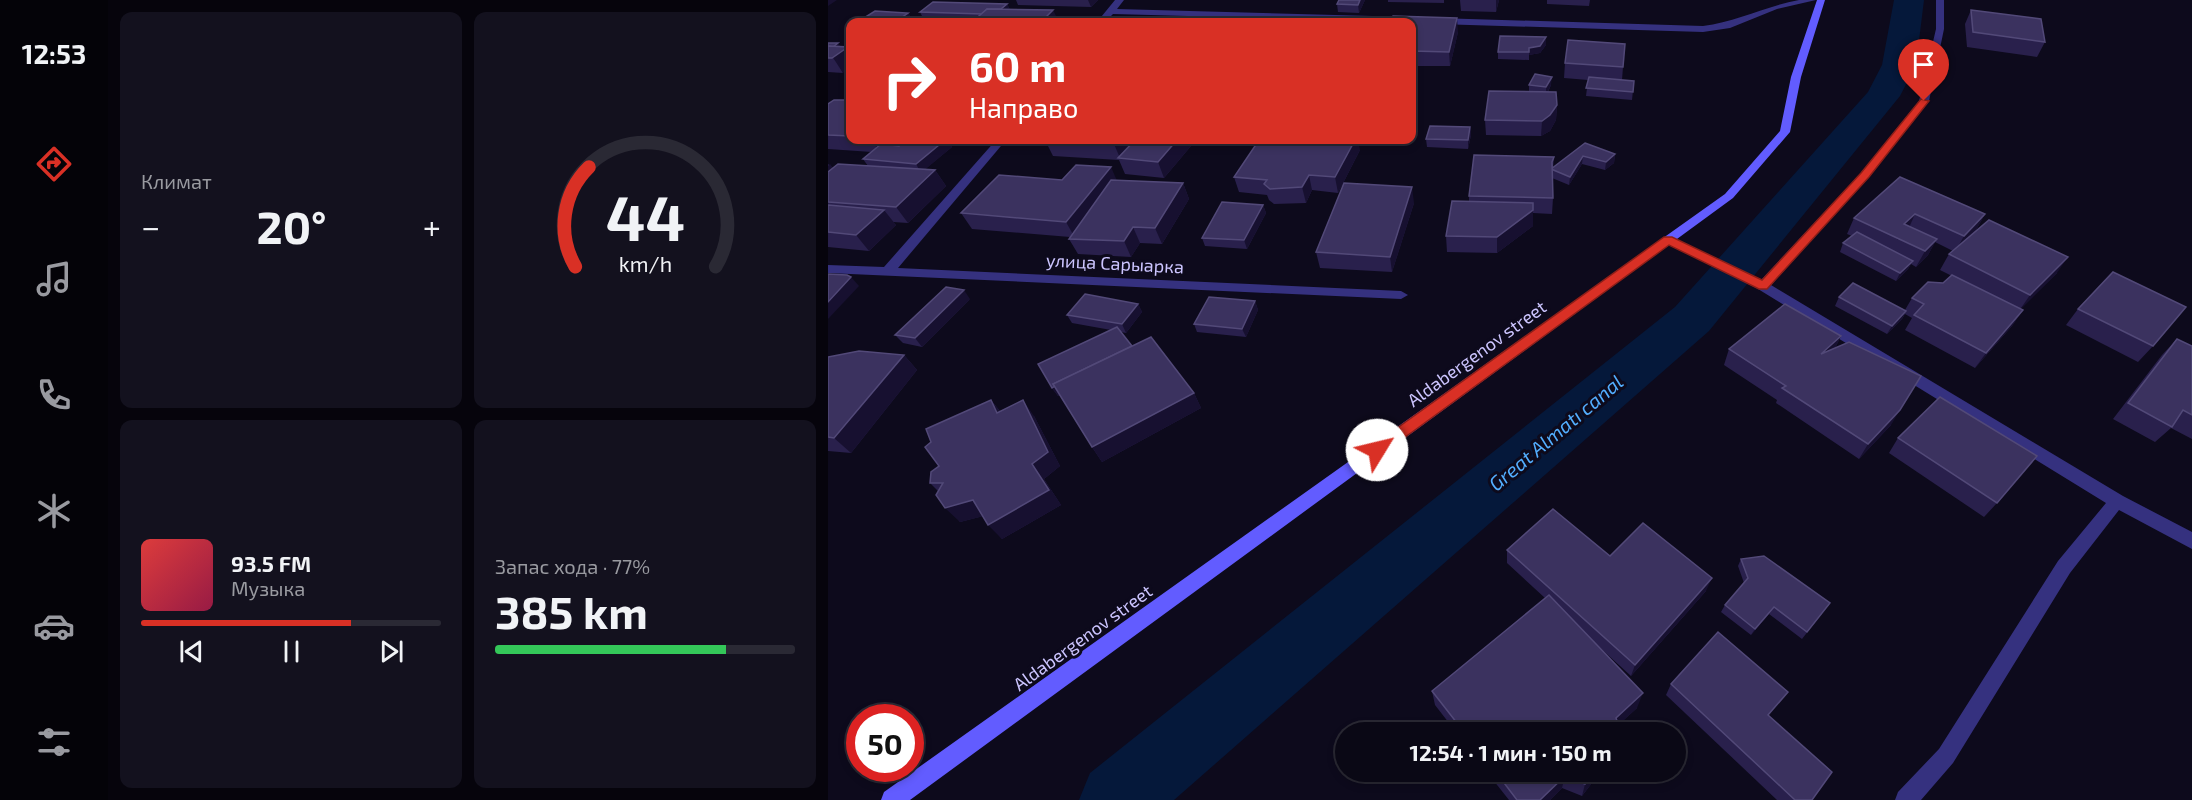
<!DOCTYPE html>
<html lang="ru">
<meta charset="utf-8">
<style>
:root{--surface:#0a0815;--page:#13111e;--text:#f1f3f6;--muted:#999aa0;--line:#2a2934;--accent:#d93025}
body{margin:0;font-family:"Exo 2",sans-serif;background:var(--page);color:var(--text);height:100vh;display:flex;flex-direction:column;font-size:22px;white-space:nowrap}
*{box-sizing:border-box;margin:0}
p{font-size:20px;color:var(--muted)}
.icon{flex:none;width:33px;height:33px;fill:none;stroke:currentColor;stroke-width:2;stroke-linecap:round;stroke-linejoin:round}
.map{position:relative;flex:1;overflow:hidden}
.side{display:flex;flex-direction:column;gap:12px;padding:12px;background:#06040c;width:720px}
.side>*{flex:none}
.guide{position:absolute;left:18px;top:18px;width:570px;height:126px;border-radius:12px;box-shadow:0 3px 9px #0003,0 0 0 2px var(--line);background:#d93025;color:#fff;overflow:hidden}
.speed{position:absolute;left:18px;top:704px;display:flex;gap:12px;font-size:30px;font-weight:700;text-align:center}
.speed>*{display:grid;place-content:center;width:78px;height:78px;border-radius:50%;background:var(--surface);box-shadow:0 3px 9px #0003,0 0 0 2px var(--line);line-height:1}
.speed .limit{border:9px solid #d22;background:#fff;color:#111}
.pin{position:absolute;display:grid;place-items:center;width:51px;height:51px;color:#fff;margin:-62px -26px;border-radius:50% 50% 50% 0;rotate:-45deg;box-shadow:0 0 6px #0007}
.pin .icon{rotate:45deg}
.me{position:absolute;width:66px;margin:-33px;rotate:54deg;stroke-linejoin:round;filter:drop-shadow(0 0 4px #0008)}
.turn{display:flex;align-items:center;gap:21px;height:126px;padding:0 24px;font-size:27px}
.turn .icon{width:78px;height:78px;stroke-width:2.5}
.turn b{display:block;font-size:42px;line-height:51px}
.big{font-size:45px;font-weight:700;line-height:1.1}
.side .widget{flex:1;display:flex;flex-direction:column;justify-content:center;gap:9px;min-width:0;padding:0 21px;border-radius:12px;background:var(--page)}
.side .dial{align-items:center;gap:0}
.dial svg{height:156px;overflow:visible;fill:none;stroke:var(--line);stroke-width:7;stroke-linecap:round;text-anchor:middle}
.dial text{fill:var(--text);stroke:none}
.song{display:flex;align-items:center;gap:18px}
.cover{width:72px;height:72px;border-radius:9px;background:linear-gradient(135deg,hsl(0 70% 55%),hsl(340 70% 35%))}
.played{height:6px;border-radius:3px;background:linear-gradient(90deg,var(--accent) 70%,var(--line) 70%)}
.keys{display:flex;justify-content:space-around;direction:ltr}
.heat{display:flex;justify-content:space-between;align-items:center;font-size:33px;direction:ltr}
.charge{height:9px;border-radius:4px;background:linear-gradient(90deg,#34c759 77%,var(--line) 0)}
.side .tiles{flex:1;display:grid;gap:12px;grid-template-columns:repeat(2,1fr)}
.trip{position:absolute;left:507px;top:722px;width:351px;height:60px;border-radius:30px;background:var(--surface);box-shadow:0 3px 9px #0003,0 0 0 2px var(--line);font-weight:700;line-height:60px;text-align:center}
main{display:flex;flex:1;min-height:0}
.tab-bar{display:flex;flex-direction:column;width:108px;justify-content:space-around;align-items:center;background:#040308;color:var(--muted)}
.tab-bar .icon{width:42px;height:42px}
.tab-bar .active{color:var(--accent)}
.tab-bar b{font-size:27px;color:var(--text)}
.map>svg:first-child{display:block}
.lines{fill:none;stroke-linecap:round;stroke-linejoin:round}
.canal{fill:#05183a;fill-rule:evenodd}
.street{fill:#35317f;fill-rule:evenodd}
.secondary{fill:#625cff;fill-rule:evenodd}
.wall{fill:#29204c}
.shaded-wall{fill:#171030}
.building{fill:#3b325f;stroke:#524978;stroke-width:1.5}
.route{fill:#d93025;stroke:#8d1f18;stroke-width:1.5}
.labels{text-anchor:middle;stroke-width:6;stroke-linejoin:round;paint-order:stroke}
.street-label{font-size:18px;fill:#ccc5ff;stroke:#0d0a1c}
.water-label{font-size:20px;font-style:italic;fill:#53aeff;stroke:#0d0a1c}
</style>
<main>
<nav class="tab-bar">
<b>12:53</b>
<svg class="icon active" aria-label="directions" viewBox="0 0 24 24"><path d="M12 3l9 9-9 9-9-9zM9 14v-3h6M13 9l2 2-2 2"/></svg>
<svg class="icon" aria-label="music" viewBox="0 0 24 24"><path d="M9 18V5l10-2v13"/><circle cx="6" cy="18" r="3"/><circle cx="16" cy="16" r="3"/></svg>
<svg class="icon" aria-label="phone" viewBox="0 0 24 24"><path d="M5 4h4l2 5-3 2q2 4 5 5l2-3 5 2v4C11 20 4 13 5 4z"/></svg>
<svg class="icon" aria-label="climate" viewBox="0 0 24 24"><path d="M12 3v18M4 7l16 10M4 17L20 7"/></svg>
<svg class="icon" aria-label="car" viewBox="0 0 24 24"><path d="M5 17H2v-5l4-1 3-4h7l3 4 3 1v5h-3M9 17h6M6 11h13"/><circle cx="7" cy="17" r="2"/><circle cx="17" cy="17" r="2"/></svg>
<svg class="icon" aria-label="filters" viewBox="0 0 24 24"><path d="M4 7h16M4 17h16"/><circle cx="9" cy="7" r="2"/><circle cx="15" cy="17" r="2"/></svg>
</nav>
<section class="side">
<div class="tiles">
<div class="widget"><p>Климат</p>
<div class="heat"><a>−</a><b class="big">20°</b><a>+</a></div>
</div>
<div class="widget dial"><svg viewBox="0 0 100 80">
<path d="M14 69A42 42 0 1 1 86 69"/>
<path d="M14 69A42 42 0 0 1 21 18" stroke="#d93025"/>
<text x="50" y="56" font-size="32" font-weight="700">44</text>
<text x="50" y="72" font-size="11">km/h</text>
</svg></div>
<div class="widget">
<div class="song"><i class="cover"></i><div><b>93.5 FM</b><p>Музыка</p></div></div>
<div class="played"></div>
<div class="keys"><svg class="icon" aria-label="previous" viewBox="0 0 24 24"><path d="M18 5L8 12l10 7zM5 5v14"/></svg><svg class="icon" aria-label="pause" viewBox="0 0 24 24"><path d="M8 5v14M16 5v14"/></svg><svg class="icon" aria-label="next" viewBox="0 0 24 24"><path d="M6 5l10 7-10 7zM19 5v14"/></svg></div>
</div>
<div class="widget"><p>Запас хода · 77%</p><b class="big">385 km</b><div class="charge"></div></div>
</div>
</section>
<div class="map">
<svg width="1364" height="800" viewBox="0 0 1364 800">
<rect width="100%" height="100%" fill="#0d0a1c"/>
<g class="lines">
<polygon class="canal" points="1066,0 1096,0 1088,65 1072,96 881,331 346,800 251,800 262,773 847,307 1040,92 1054,65"/>
<g class="street">
<polygon points="287,0 296,0 289,9 582,17 586,20 578,22 285,14 277,22 269,22"/>
<path d="M971,0H988L949,9L902,28L875,32L609,24L605,21L609,18L875,26C908,22 938,6 971,0Z"/>
<polygon points="1108,0 1116,0 1116,29 1101,101 1041,177 943,285 1295,496 1364,532 1364,549 1291,510 1242,573 1125,763 1093,800 1067,800 1070,792 1111,749 1230,561 1278,503 930,289 834,240 840,236 844,237 933,280 1033,173 1091,101 1108,29"/>
<polygon points="168,140 178,140 70,268 573,291 580,295 573,299 0,273 0,265 56,267"/>
</g>
<polygon class="secondary" points="989,0 997,0 973,77 962,132 905,198 82,800 53,800 56,792 897,194 952,131 963,77"/>
</g>
<g class="wall">
<polygon points="188,0 270,0 263,7 190,5"/>
<polygon points="511,0 537,0 531,13 510,12 509,4"/>
<polygon points="560,0 616,0 616,3 560,2"/>
<polygon points="632,0 671,0 668,12 633,11"/>
<polygon points="719,0 762,0 761,6 719,4"/>
<polygon points="179,4 182,10 146,21 96,20 92,12"/>
<polygon points="1143,10 1217,42 1209,57 1139,47 1137,24"/>
<polygon points="80,13 85,20 82,22 39,22 36,18"/>
<polygon points="584,22 630,32 622,66 584,66"/>
<polygon points="0,43 15,73 0,72"/>
<polygon points="718,45 712,53 701,55 701,60 670,59 670,52"/>
<polygon points="737,63 795,67 794,80 806,81 804,100 758,96 760,80 736,78"/>
<polygon points="701,85 723,85 720,92 729,105 728,120 722,131 713,136 658,135 657,120 701,92"/>
<polygon points="22,100 22,140 66,140 60,145 71,146 80,140 120,140 124,147 97,169 107,170 118,186 80,223 65,222 68,225 41,251 0,247 0,164 5,168 40,166 35,159 44,152 0,149 0,104"/>
<polygon points="642,127 643,135 640,149 599,147 598,139"/>
<polygon points="217,140 368,140 336,178 297,174 291,160 225,156"/>
<polygon points="757,143 787,154 786,163 777,170 754,164 741,185 724,178 725,198 724,214 705,213 705,226 669,253 619,252 618,236 641,201 641,196 726,157 725,168"/>
<polygon points="532,150 510,193 484,190 478,203 446,204 441,200 439,195 411,192 406,177"/>
<polygon points="1072,177 1157,214 1148,230 1142,237 1229,273 1192,309 1195,310 1184,326 1147,368 1077,330 1084,318 1077,314 1074,319 1059,334 1007,306 1011,297 1077,310 1084,298 1115,283 1124,276 1112,270 1121,254 1125,251 1107,242 1100,255 1088,267 1083,264 1080,269 1068,281 1012,252 1015,243 1024,236 1019,234 1026,218"/>
<polygon points="289,180 355,183 361,199 334,244 312,243 303,257 250,254 241,239 242,237 144,229 133,213"/>
<polygon points="586,203 564,272 492,268 488,252"/>
<polygon points="435,205 438,213 419,249 377,246 374,238"/>
<polygon points="142,299 94,347 75,343 67,335"/>
<polygon points="427,301 430,310 418,337 369,332 366,324"/>
<polygon points="310,304 314,312 298,333 293,332 304,346 366,393 373,408 274,462 264,447 232,395 230,396 224,388 283,330 244,323 239,315"/>
<polygon points="1250,309 1325,346 1310,362 1238,325"/>
<polygon points="1013,336 1007,348 1063,425 1031,459 948,403 949,400 896,365 901,349"/>
<polygon points="1349,339 1364,346 1364,439 1343,428 1327,442 1285,419 1334,355"/>
<polygon points="76,355 89,370 23,453 0,451 0,357"/>
<polygon points="163,400 172,411 206,416 232,466 216,479 233,505 174,539 155,516 132,522 110,491 102,483 111,466"/>
<polygon points="1070,438 1169,503 1156,517 1061,453"/>
<polygon points="679,550 782,556 878,591 803,676 769,645 809,708 790,725 793,732 628,732 607,705 604,691 717,598 679,563"/>
<polygon points="913,559 1002,603 974,639 941,614 923,635 893,612 897,605 916,583 910,566"/>
<polygon points="843,684 940,715 984,800 949,800 838,695"/>
<polygon points="658,771 773,771 754,796 734,788 722,800 681,800"/>
</g>
<g class="shaded-wall">
<polygon points="0,0 9,0 0,6"/>
<polygon points="260,0 270,0 263,7"/>
<polygon points="532,0 537,0 531,13 530,5"/>
<polygon points="668,0 671,0 668,12"/>
<polygon points="179,4 183,12 167,14"/>
<polygon points="225,10 231,22 213,22"/>
<polygon points="80,13 85,20 82,22 72,22 70,20"/>
<polygon points="629,18 630,32 622,66 621,52"/>
<polygon points="718,37 718,45 712,53 701,55 701,48"/>
<polygon points="10,43 15,50 20,47 22,52 22,67 15,73 0,50"/>
<polygon points="724,77 723,85 718,95 718,87"/>
<polygon points="729,105 728,120 722,131 713,136 714,121"/>
<polygon points="642,127 643,135 640,149 640,140"/>
<polygon points="43,140 66,140 52,152"/>
<polygon points="117,140 120,140 124,147 93,173 88,164"/>
<polygon points="289,140 299,140 302,147 292,158 286,144"/>
<polygon points="349,140 368,140 336,178 330,162"/>
<polygon points="527,140 530,140 532,150 510,193 507,177"/>
<polygon points="787,154 786,163 777,170 778,162"/>
<polygon points="755,156 754,164 741,185 742,177"/>
<polygon points="2,164 8,172 0,180 0,166"/>
<polygon points="283,167 290,183 247,238 238,222"/>
<polygon points="107,170 118,186 80,223 68,207"/>
<polygon points="481,175 484,190 478,203 474,187"/>
<polygon points="355,183 361,199 334,244 327,228"/>
<polygon points="584,187 586,203 564,272 562,257"/>
<polygon points="435,205 438,213 419,249 416,240"/>
<polygon points="56,210 68,225 41,251 28,235"/>
<polygon points="705,210 705,226 669,253 669,237"/>
<polygon points="1087,214 1080,230 1069,240 1076,224"/>
<polygon points="1157,214 1148,230 1127,252 1136,236"/>
<polygon points="305,227 312,243 303,257 296,241"/>
<polygon points="1109,239 1100,255 1088,267 1097,251"/>
<polygon points="1240,257 1229,273 1191,311 1202,295"/>
<polygon points="1085,261 1080,269 1068,281 1072,273"/>
<polygon points="23,277 31,286 0,319 0,302"/>
<polygon points="136,290 142,299 94,347 87,338"/>
<polygon points="427,301 430,310 418,337 414,329"/>
<polygon points="310,304 314,312 298,333 294,324"/>
<polygon points="1195,310 1184,326 1147,368 1158,353"/>
<polygon points="1078,311 1074,319 1059,334 1064,326"/>
<polygon points="1013,336 1005,352 993,354"/>
<polygon points="76,355 89,370 23,453 6,438"/>
<polygon points="310,357 230,396 224,388"/>
<polygon points="366,393 373,408 274,462 264,447"/>
<polygon points="163,400 175,415 169,413"/>
<polygon points="195,400 206,416 232,466 216,479 233,505 174,539 160,525 204,464"/>
<polygon points="1072,410 1063,425 1031,459 1040,444"/>
<polygon points="145,500 160,515 132,522 117,508"/>
<polygon points="884,578 878,591 803,676 807,665"/>
<polygon points="946,607 941,614 923,635 927,629"/>
<polygon points="815,693 809,708 783,732 788,718"/>
<polygon points="767,771 773,771 754,796 757,784"/>
<polygon points="737,776 734,788 722,800 712,800"/>
</g>
<g class="building">
<polygon points="511,0 532,0 530,5 509,4"/>
<polygon points="105,2 179,4 173,9 159,9 154,14 92,12"/>
<polygon points="159,9 225,10 213,22 144,22"/>
<polygon points="1143,10 1213,19 1217,42 1145,32"/>
<polygon points="47,11 80,13 70,20 36,18"/>
<polygon points="565,16 629,18 621,52 584,51 584,22 563,22"/>
<polygon points="672,36 718,37 712,46 701,48 701,52 670,52"/>
<polygon points="740,40 797,44 795,67 737,63"/>
<polygon points="0,43 10,43 5,47 0,46"/>
<polygon points="0,46 20,47 4,58 0,58"/>
<polygon points="707,74 724,77 718,87 701,85"/>
<polygon points="761,77 806,81 805,92 758,88"/>
<polygon points="661,91 728,92 729,105 722,115 714,121 657,120"/>
<polygon points="6,100 22,100 22,136 0,135 0,104"/>
<polygon points="602,126 642,127 640,140 598,139"/>
<polygon points="80,140 117,140 88,164 35,159 53,144 71,146"/>
<polygon points="217,140 289,140 286,144"/>
<polygon points="307,140 349,140 330,162 290,158"/>
<polygon points="431,140 527,140 507,177 481,175 474,187 442,189 436,184 439,180 406,177"/>
<polygon points="757,143 787,154 778,162 755,156 742,177 723,169"/>
<polygon points="646,155 726,157 724,162 725,198 641,196"/>
<polygon points="10,164 107,170 68,207 0,202 0,172"/>
<polygon points="248,165 283,167 238,222 133,213 171,175 234,180"/>
<polygon points="1072,177 1157,214 1136,236 1087,214 1076,224 1109,239 1097,251 1026,218"/>
<polygon points="283,180 355,183 327,228 305,227 296,241 241,239"/>
<polygon points="516,183 584,187 562,257 488,252"/>
<polygon points="624,201 705,203 705,210 669,237 618,236"/>
<polygon points="394,202 435,205 416,240 374,238"/>
<polygon points="0,205 56,210 28,235 0,232"/>
<polygon points="1161,220 1240,257 1202,295 1121,254"/>
<polygon points="1029,232 1085,261 1072,273 1015,243"/>
<polygon points="1285,272 1358,307 1325,346 1250,309"/>
<polygon points="0,274 19,275 23,277 0,302"/>
<polygon points="1124,275 1195,310 1158,353 1086,315 1096,304 1084,298 1100,282 1115,283"/>
<polygon points="1025,283 1078,311 1064,326 1011,297"/>
<polygon points="118,287 136,290 87,338 67,335"/>
<polygon points="257,294 310,304 294,324 239,315"/>
<polygon points="381,297 427,301 414,329 366,324"/>
<polygon points="957,304 1013,336 993,354 1021,342 1093,376 1072,410 1040,444 954,388 958,386 901,349"/>
<polygon points="289,327 304,346 225,384 227,386 224,388 210,364"/>
<polygon points="323,337 366,393 264,447 225,384"/>
<polygon points="1349,339 1364,346 1364,415 1355,410 1344,427 1300,403"/>
<polygon points="31,351 76,355 6,438 0,437 0,357"/>
<polygon points="1112,397 1209,456 1169,503 1070,438"/>
<polygon points="163,400 169,413 195,400 220,452 204,464 221,490 160,525 145,500 117,508 108,495 115,483 102,483 103,472 111,466 97,447 103,442 98,429"/>
<polygon points="725,509 782,556 815,523 884,578 807,665 679,550"/>
<polygon points="936,556 1002,603 979,632 946,607 927,629 897,605 920,578 913,559"/>
<polygon points="721,595 815,693 788,718 793,732 636,732 604,691"/>
<polygon points="890,632 960,692 940,715 1004,772 984,800 967,800 843,684"/>
<polygon points="667,771 767,771 757,784 737,776 712,800 689,800"/>
</g>
<polygon class="route" points="1093,99 1101,101 1041,177 939,289 931,289 841,245 554,454 544,454 542,450 544,446 836,237 844,237 934,280 1033,173"/>
<g class="labels">
<g class="street-label">
<text transform="translate(287 264) rotate(3)" y="6">улица Сарыарка</text>
<text transform="translate(649 354) rotate(-36)" y="6">Aldabergenov street</text>
<text transform="translate(255 638) rotate(-36)" y="6">Aldabergenov street</text>
</g>
<g class="water-label">
<text transform="translate(728 433) rotate(-40)" y="7">Great Almatı canal</text>
</g>
</g>
</svg>
<div class="speed"><div class="limit">50</div></div>
<div class="pin" style="left:1096px;top:101px;background:#d93025"><svg class="icon" aria-label="arrive" viewBox="0 0 24 24"><path d="M6 21V4h12l-3 4 3 4H6"/></svg></div>
<svg class="me" style="left:549px;top:450px" viewBox="-20 -20 40 40"><circle r="19" fill="#fff"/><path d="M0-13L10 11 0 6-10 11z" fill="#d93025"/></svg>
<div class="trip">12:54 · 1 мин · 150 m</div>
<div class="guide">
<div class="turn"><svg class="icon" aria-label="right" viewBox="0 0 24 24"><path d="M7 20v-9h11M14 6l5 5-5 5"/></svg><div><b>60 m</b>Направо</div></div>
</div>
</div>
</main>
